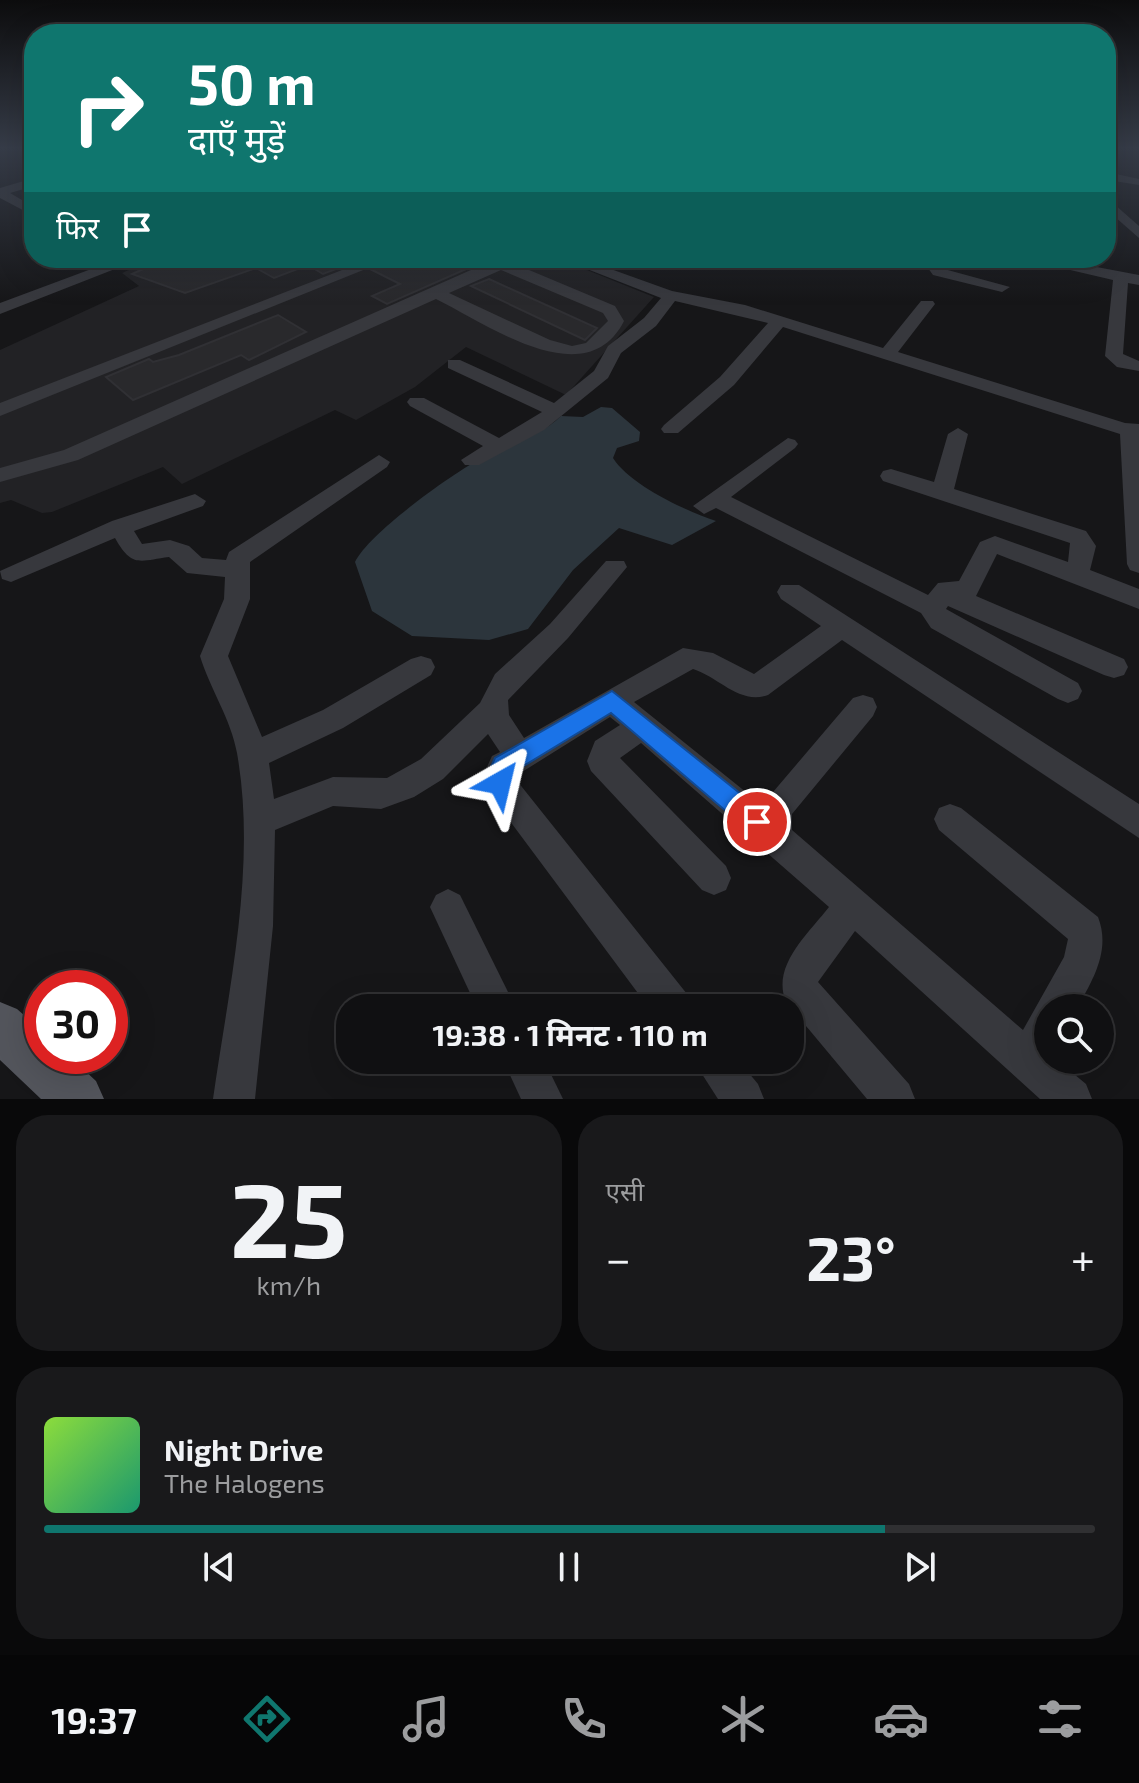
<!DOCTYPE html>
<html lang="hi">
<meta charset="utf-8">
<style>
:root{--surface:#101012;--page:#19191b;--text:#f1f3f6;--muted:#9c9d9f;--line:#303032;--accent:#0f766e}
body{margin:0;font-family:"Exo 2","Noto Sans Devanagari",sans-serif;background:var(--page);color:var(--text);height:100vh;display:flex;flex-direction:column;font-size:30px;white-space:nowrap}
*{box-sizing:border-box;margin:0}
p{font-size:26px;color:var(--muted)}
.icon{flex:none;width:44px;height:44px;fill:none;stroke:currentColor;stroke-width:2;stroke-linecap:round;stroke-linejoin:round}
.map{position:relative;height:1099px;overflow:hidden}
.panel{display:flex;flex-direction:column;gap:16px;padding:16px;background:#09090a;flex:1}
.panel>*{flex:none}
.top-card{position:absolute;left:24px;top:24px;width:1092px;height:244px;border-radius:32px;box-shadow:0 8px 32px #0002,0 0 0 2px var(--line);background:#0f766e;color:#fff;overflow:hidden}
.fabs{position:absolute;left:1034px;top:994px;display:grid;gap:16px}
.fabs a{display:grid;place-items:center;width:80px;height:80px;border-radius:50%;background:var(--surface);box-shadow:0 8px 32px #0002,0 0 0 2px var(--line);font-size:40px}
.speed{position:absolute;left:24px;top:970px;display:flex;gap:16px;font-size:40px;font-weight:700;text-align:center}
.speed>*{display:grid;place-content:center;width:104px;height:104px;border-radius:50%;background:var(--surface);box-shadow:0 8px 32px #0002,0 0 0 2px var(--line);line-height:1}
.speed .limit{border:12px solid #d22;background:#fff;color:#111}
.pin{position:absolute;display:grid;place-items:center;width:68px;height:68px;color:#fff;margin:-34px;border:4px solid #fff;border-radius:50%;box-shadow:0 2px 8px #0007}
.me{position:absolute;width:88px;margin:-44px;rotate:37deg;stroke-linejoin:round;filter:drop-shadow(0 0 6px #0008)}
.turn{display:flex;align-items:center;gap:28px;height:168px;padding:0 32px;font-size:36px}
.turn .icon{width:104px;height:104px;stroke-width:2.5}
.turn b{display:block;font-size:56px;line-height:68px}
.then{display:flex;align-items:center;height:76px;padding:0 32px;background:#0003;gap:16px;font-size:30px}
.big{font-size:60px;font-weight:700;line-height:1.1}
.panel .card{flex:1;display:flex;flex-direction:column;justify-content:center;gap:12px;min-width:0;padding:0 28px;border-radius:32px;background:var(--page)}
.panel .dial{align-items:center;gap:0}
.dial b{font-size:104px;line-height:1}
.song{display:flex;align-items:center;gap:24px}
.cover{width:96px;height:96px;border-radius:12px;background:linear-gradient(135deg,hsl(90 70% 55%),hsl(160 70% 35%))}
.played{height:8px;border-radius:4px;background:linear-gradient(90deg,var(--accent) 80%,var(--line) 80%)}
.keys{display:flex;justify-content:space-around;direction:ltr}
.heat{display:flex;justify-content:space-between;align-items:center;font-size:44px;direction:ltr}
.panel .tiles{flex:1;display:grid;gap:16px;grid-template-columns:1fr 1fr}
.card:last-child{grid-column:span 2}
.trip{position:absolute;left:336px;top:994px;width:468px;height:80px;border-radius:32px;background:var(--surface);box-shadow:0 8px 32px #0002,0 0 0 2px var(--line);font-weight:700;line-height:80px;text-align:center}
.dock{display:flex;height:128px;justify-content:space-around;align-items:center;background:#060607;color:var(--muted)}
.dock .icon{width:56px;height:56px}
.dock .active{color:var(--accent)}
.dock b{font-size:36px;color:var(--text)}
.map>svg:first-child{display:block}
.built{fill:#222225}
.water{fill:#2c353c}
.building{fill:#29292c;stroke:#303034;stroke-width:2}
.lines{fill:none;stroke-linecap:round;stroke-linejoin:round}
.minor{fill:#37383d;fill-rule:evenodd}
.major{fill:#53555c;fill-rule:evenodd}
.route{fill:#1a73e8;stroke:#114b97;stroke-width:2}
</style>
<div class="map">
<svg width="1139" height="1099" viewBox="0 0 1139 1099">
<rect width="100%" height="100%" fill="#161618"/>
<polygon class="built" points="157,258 557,258 654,297 566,395 466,347 415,387 356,420 335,410 182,484 163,467 52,512 42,513 11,500 0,503 0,350 139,286 122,273"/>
<path class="water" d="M601,407L612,408L640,432L639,441L617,448L613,458C630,485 686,511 716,521L672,545L619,528L573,570L528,629L489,640L412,636L372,611L355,562C370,532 453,473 485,456C510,443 541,436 561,416L583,417Z"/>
<g class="building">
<polygon points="168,258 362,258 362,259 323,274 308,265 274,278 256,268 185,293 132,274"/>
<polygon points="400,258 491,258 387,304 372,296 400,284 372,270"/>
<polygon points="489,279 597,328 585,340 471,286"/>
<polygon points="278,315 306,332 249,360 241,355 133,400 106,377 149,359 153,362 179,355"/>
</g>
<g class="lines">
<g class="minor">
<polygon points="1106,166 1116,174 1139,179 1139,185 1108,180"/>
<polygon points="34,178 34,186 10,193 34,207 34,216 0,198 0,188"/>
<polygon points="1106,197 1139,226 1139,238 1106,209"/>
<polygon points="106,258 158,258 139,267 120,267 0,314 0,303 102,265 107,262"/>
<polygon points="373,258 393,258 0,416 0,403"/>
<path d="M498,258H512L510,262L615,306L624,321C586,396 487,324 436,299L78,460L0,482V468L64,450ZM501,270L603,313L608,321L586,343L572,346L550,340L449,293Z"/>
<polygon points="559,258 580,258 672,291 745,305 883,348 921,301 933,301 935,304 898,352 1125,423 1139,424 1139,573 1130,570 1127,564 1120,434 783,327 734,385 678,433 664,433 661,429 664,425 720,377 768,323 675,301 656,326 621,353 608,378 544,430 479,465 465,465 461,460 483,446 410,406 407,402 410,398 424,398 499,438 542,412 448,368 448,360 460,360 554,403 594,371 608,346 644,318 661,298"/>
<polygon points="936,258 951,258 944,269 1010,287 1002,292 933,275 928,268"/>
<polygon points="1019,258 1049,258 1139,275 1139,285 1128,283 1123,354 1139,361 1139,371 1117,367 1105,356 1113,280"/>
<polygon points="958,428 968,434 954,489 1086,531 1096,546 1090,570 1139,589 1139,609 997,554 976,596 1124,659 1128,667 1124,675 1114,678 1104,675 948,606 946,609 1078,683 1082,691 1078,699 1068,703 1058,699 931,628 921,613 716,508 704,514 693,506 788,438 795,440 798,444 795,448 731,497 928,595 938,583 959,581 980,542 995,536 1068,562 1070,543 883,481 880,476 883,471 891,469 934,482 948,434"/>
<path d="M379,455L390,462L387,467L250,562V599L228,656L262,737L323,710L411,659L421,656L431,659L435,667L431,675L343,728L269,763L274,799L333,777L387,778L421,759L480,703L495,674L550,624L606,561H624L627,567L568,638L508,700L509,715L524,738L683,648L713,653L754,674L821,626L781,599L777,592L781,585H799L1139,804V838L842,640L768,695C739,705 719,677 693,669L634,702L762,805L853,698L863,695L873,698L877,707L873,716L792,814V830L1023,1030L1064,957L1068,939L939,830L934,819L939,808L950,804L961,808L1098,917C1111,950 1093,980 1077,1008H1048V1060H1057L1086,1084L1092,1099H1040L855,931L818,982L909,1084L915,1099H867L786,1002C771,966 808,934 829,907L641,743L620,758L726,866L731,878L726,890L714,895L702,890L591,771L587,761L595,741L620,725L610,717L514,777L687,994L692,1008H649L489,793L482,778L492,756L500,752L488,734L443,779L414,797L381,809L333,806L275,830L273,926L255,1099H213C229,986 257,866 237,753C231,719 210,689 200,656L224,599L225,577L187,573L169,557C139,561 132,568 115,538L11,582L2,579L0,571L112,521L195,494L206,501L203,506L134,531L142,544L170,540L189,546L202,558L226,560L229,552Z"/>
<polygon points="448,889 460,895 516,1008 477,1008 430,907 436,895"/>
<polygon points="503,1060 544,1060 563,1099 521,1099"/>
<polygon points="693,1060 738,1060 758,1084 764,1099 718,1099"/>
</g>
<polygon class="major" points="0,1002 17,1009 42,1031 42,1056 69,1056 96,1081 104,1099 41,1099 0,1060"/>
</g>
<linearGradient id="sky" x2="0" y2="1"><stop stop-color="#0c0c0d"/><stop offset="0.49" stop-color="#363c48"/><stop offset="1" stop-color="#363c48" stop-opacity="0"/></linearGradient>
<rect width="1139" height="302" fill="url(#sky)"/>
<polygon class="route" points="612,691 766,814 770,822 766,830 757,834 748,830 611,713 512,773 508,791 500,794 491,791 486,778 495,758"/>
</svg>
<div class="fabs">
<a><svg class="icon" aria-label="search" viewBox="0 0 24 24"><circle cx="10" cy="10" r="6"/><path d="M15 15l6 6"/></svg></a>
</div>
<div class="speed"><div class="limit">30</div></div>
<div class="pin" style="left:757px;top:822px;background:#d93025"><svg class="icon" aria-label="arrive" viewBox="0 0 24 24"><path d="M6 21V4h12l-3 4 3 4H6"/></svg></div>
<svg class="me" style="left:500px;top:783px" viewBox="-20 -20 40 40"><path d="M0-17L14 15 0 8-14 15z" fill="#1a73e8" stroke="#fff" stroke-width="4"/></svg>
<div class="trip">19:38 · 1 मिनट · 110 m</div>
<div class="top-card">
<div class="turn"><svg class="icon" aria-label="right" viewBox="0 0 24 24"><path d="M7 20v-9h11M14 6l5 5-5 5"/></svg><div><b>50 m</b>दाएँ मुड़ें</div></div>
<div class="then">फिर<svg class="icon" aria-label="arrive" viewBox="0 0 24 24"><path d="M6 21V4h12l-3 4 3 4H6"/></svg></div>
</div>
</div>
<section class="panel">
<div class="tiles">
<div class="card dial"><b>25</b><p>km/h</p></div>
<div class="card"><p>एसी</p>
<div class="heat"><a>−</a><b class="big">23°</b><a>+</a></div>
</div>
<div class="card">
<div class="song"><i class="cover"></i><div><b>Night Drive</b><p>The Halogens</p></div></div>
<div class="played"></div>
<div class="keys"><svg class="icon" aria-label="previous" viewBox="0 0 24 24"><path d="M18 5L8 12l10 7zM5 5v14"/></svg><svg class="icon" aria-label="pause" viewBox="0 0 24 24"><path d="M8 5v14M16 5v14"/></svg><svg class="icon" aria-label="next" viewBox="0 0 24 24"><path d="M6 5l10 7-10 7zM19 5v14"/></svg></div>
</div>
</div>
</section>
<nav class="dock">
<b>19:37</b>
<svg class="icon active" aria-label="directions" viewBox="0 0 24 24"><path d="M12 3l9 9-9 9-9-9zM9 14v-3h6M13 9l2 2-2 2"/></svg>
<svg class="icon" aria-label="music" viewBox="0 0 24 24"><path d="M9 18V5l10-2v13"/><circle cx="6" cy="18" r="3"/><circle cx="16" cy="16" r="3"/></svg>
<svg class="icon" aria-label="phone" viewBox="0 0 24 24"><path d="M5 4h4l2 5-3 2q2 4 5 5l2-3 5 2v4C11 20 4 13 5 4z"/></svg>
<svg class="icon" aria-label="climate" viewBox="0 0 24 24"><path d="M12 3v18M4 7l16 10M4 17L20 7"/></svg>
<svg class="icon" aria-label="car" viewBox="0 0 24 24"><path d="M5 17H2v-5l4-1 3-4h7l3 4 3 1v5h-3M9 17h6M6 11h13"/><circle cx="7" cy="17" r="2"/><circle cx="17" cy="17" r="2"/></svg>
<svg class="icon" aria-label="filters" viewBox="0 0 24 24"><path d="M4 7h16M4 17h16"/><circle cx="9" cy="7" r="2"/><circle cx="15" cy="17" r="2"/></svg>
</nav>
